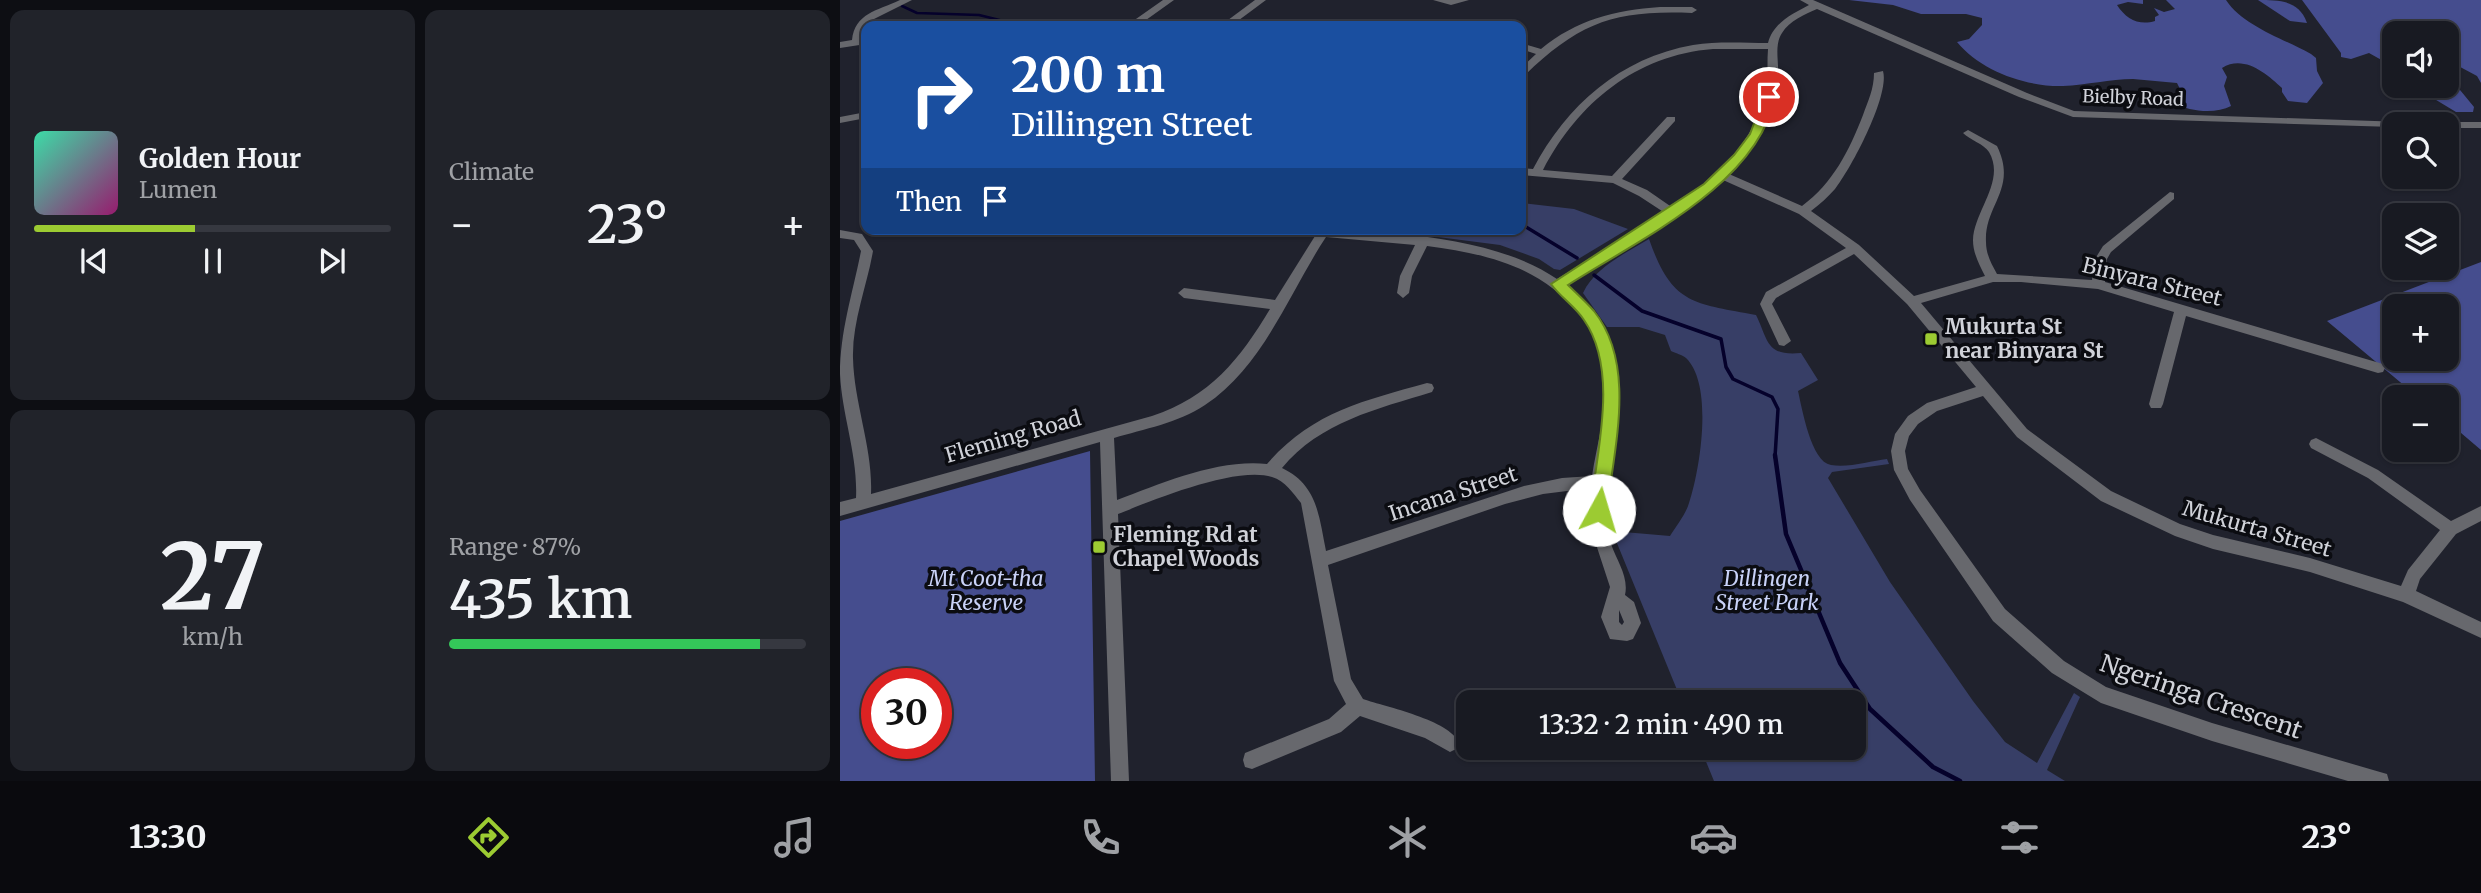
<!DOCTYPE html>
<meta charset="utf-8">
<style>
:root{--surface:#181a22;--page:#21232a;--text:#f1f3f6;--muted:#9fa1a5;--line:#363840;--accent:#9ccb32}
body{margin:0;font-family:Merriweather,serif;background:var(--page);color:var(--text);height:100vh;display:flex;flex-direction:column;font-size:26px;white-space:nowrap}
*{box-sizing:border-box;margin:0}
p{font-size:23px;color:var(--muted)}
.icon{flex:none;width:38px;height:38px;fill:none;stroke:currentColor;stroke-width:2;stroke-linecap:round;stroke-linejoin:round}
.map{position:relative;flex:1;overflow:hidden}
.panel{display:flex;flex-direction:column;gap:10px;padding:10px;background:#0d0e13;width:840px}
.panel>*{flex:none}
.hud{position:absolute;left:21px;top:21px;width:665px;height:214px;border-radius:14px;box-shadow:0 2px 5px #0004,0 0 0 2px var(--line);background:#1a4fa0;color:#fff;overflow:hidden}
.buttons{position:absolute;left:1542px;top:21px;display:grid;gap:14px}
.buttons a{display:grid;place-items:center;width:77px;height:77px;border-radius:14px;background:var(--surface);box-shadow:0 2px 5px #0004,0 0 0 2px var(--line);font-size:35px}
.speed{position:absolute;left:21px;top:668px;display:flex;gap:14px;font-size:35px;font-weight:700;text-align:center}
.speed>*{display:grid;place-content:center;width:91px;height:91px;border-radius:50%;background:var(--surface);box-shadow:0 2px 5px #0004,0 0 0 2px var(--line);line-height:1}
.speed .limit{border:10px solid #d22;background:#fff;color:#111}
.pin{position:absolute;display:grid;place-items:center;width:60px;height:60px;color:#fff;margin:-30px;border:4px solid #fff;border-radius:50%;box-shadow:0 2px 7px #0007}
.me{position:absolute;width:77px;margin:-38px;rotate:6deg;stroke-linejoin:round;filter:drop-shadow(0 0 5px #0008)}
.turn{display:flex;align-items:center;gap:24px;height:147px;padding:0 35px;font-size:32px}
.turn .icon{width:91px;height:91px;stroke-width:2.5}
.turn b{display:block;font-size:49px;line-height:60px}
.then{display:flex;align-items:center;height:66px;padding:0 35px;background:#0003;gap:14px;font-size:26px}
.big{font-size:52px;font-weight:600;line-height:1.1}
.panel .widget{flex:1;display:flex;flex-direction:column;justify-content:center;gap:10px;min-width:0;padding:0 24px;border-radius:14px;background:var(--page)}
.panel .dial{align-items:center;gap:0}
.dial b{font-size:91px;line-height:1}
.song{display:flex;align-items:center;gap:21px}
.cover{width:84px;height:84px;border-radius:10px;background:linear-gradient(135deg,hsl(160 70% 55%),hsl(320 70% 35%))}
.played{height:7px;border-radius:4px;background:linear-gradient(90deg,var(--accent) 45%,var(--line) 45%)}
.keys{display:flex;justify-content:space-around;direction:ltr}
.heat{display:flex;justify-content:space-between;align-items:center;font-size:38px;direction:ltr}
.charge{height:10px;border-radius:5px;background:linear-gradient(90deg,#34c759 87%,var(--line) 0)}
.panel .tiles{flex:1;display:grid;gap:10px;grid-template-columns:repeat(2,1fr)}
.trip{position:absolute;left:616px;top:690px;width:410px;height:70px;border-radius:14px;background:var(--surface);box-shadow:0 2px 5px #0004,0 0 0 2px var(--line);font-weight:600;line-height:70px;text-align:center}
.menu{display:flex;height:112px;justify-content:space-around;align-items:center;background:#0a0a0e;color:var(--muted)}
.menu .icon{width:49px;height:49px}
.menu .current{color:var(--accent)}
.menu b{font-size:32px;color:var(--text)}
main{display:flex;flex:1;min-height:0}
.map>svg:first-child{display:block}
.green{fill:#373e66}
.forest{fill:#454d8e;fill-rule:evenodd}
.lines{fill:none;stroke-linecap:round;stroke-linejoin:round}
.stream-far2{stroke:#05012b;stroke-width:2.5}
.stream-far1{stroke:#05012b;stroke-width:3.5}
.stream{stroke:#05012b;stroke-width:4.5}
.minor{fill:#67686d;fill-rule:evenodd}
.route{fill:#9ccb32;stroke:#658420;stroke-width:2}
.poi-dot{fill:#9ccb32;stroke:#0b0c11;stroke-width:2.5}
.labels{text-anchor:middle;stroke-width:7;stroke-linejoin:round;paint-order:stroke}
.far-street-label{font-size:18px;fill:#d0d2d9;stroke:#0b0c11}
.street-label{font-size:21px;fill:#d0d2d9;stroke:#0b0c11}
.poi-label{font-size:21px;font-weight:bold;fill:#d0d2d9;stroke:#0b0c11;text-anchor:start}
.park-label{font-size:21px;font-style:italic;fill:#c9d2f8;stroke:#0b0c11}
.near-street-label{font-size:24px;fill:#d0d2d9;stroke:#0b0c11}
</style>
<main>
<section class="panel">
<div class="tiles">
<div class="widget">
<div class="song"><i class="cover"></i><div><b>Golden Hour</b><p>Lumen</p></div></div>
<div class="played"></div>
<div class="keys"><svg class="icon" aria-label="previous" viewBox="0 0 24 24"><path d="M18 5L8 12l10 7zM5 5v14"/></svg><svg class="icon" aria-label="pause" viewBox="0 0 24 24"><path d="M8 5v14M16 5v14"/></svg><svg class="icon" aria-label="next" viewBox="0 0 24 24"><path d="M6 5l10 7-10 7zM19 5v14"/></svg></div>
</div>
<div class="widget"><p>Climate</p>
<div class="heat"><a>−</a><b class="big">23°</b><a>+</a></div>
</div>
<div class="widget dial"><b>27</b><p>km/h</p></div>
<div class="widget"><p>Range · 87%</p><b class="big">435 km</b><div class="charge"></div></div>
</div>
</section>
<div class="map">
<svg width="1641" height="781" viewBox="0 0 1641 781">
<rect width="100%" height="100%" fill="#20222d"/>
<g class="green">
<polygon points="681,203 734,209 788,229 720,270 714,269 699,259 660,245 536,229 681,229"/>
<path d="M809,239C832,305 853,303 916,315C929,342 926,356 961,353L978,380L958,391C962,408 971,462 991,465C1008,468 1031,461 1047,459L1049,464L992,472L988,478L1050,582L1133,701L1165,742L1197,763L1234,693L1240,697L1207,770L1225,781H874L860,747H1013V702H842L772,531L830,536C836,526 846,514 849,503C860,470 874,385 846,358C843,355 835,353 831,351L825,335L799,327H767L743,293C755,267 786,253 809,239Z"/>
</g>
<g class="forest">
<path d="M1009,0H1303V4L1288,2L1277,5C1286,19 1299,26 1315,21V17L1319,15L1314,8L1324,12L1335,9L1326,0H1386C1403,26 1444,39 1471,54L1476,58L1477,71L1483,83L1467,103L1448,101L1442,92V88C1427,74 1404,54 1382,68L1387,77L1384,86L1391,106C1376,114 1350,112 1334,103L1344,97L1337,83C1322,82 1308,80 1293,79C1270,79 1247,85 1223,86C1186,87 1141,71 1117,42L1129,39L1142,25V18L1126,14H1081L1053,5Z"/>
<path d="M1418,0C1439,0 1459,0 1467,23L1450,21Z"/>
<polygon points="1462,0 1641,0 1641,83 1637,76 1609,61 1611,79 1634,107 1633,112 1616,112 1573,86 1606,86 1606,33 1554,33 1554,67 1529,53 1511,59 1501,57 1501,53"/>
<path d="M1641,262V450L1607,421L1606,397H1578L1487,321ZM1554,306H1606V359H1554Z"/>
<path d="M250,451L255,781H0V521ZM37,684H96V744H37Z"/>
</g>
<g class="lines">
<polyline class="stream-far2" points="62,6 77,13 139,15 184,26"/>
<g class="stream-far1">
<polyline points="681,224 737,258"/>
<polyline points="754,275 802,311 881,339 886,367 893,379 932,397 938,409 935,457"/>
</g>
<polyline class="stream" points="935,455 946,534 1000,663 1030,709 1093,767 1120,781"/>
<g class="minor">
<path d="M60,0H72L26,23L23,27L21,39L26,38V44L0,48V42L12,40C15,13 37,11 60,0Z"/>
<polygon points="323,0 334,0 306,20 325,24 327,26 300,24 286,26"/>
<polygon points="415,0 426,0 391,26 380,26"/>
<polygon points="593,0 629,0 611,5"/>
<path d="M960,0H973L980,3L1187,93L1234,111L1564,122L1565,124H1554V127L1233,117L1179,97L977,9C965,14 949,21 942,33C934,45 939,61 938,75C936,114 916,147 889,174L962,206C993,183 1009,151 1023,115C1028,101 1034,89 1034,73L1043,71C1050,95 1011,169 995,189C988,197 980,204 971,211L1019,245L1074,296L1145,276C1139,264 1133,253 1133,240C1134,211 1166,181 1149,152C1144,144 1130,140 1123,133L1128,130L1157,146C1178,189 1144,205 1146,242C1146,254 1151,263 1157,274L1252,280L1255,259L1263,246L1330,192L1334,193V199L1271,252L1267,259L1265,282L1543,364L1545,368L1543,372L1538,373L1346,316L1323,404L1321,408H1311L1309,404L1334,312L1258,289L1181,282H1153L1081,303L1187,429L1271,491L1340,524L1373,535L1470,558L1561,586L1568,570L1600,530L1528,478L1471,448L1469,444L1471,440L1476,438L1538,470L1611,521L1641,506V521L1616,534L1580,579L1576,591L1641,622V638L1563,602L1470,572L1373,549L1335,536L1261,501L1177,437L1143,396L1097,411L1078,424L1069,436L1065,451L1068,469L1080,490L1165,609L1224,661L1266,687L1372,723L1540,772L1547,774L1549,781H1508L1372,741L1261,703L1212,673L1153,621L1070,500L1054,470L1051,451L1055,434L1068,416L1087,403L1136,387L1067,304L1014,254L936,298L932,304L951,341L944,346L939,345L920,304L926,292L1006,248L959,214L883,180L823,226L726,285C737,292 744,302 752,312C803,375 762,443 765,513C766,523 767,534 771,544C777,561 789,577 785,595L794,602L801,623L793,639L787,641L770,639L761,617L770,587L751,529V488L703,494L665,504L488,565L511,679L523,699C546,707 610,720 619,743L616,749L610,752L585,738L520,716L501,732L412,769L405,767L403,760L405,753L489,719L506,704L494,681L461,503C453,493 445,481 432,477C395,466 314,500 278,514L289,781H271L260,442L0,516V502L16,498C18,455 2,416 0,374C0,331 13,292 21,251L14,240L0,238V230L22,234L33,251C27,286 12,322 13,358C14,404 33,448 31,494L312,416C370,397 400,359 430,309L344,298L338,293L344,288L435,300L475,236L452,233L446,229C525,229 651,233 717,279L825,213L799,196L773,183L681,175V168L693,169C727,105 780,58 853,45C878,41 904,43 928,43C933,23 952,14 969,5ZM873,49H928C927,60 928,71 927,82C920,137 881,172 839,204L833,208L807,190L782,179L835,121V117H827L772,176L703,170C738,103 796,55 873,49ZM486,237L575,245L560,276L557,293L563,298L569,293L572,276L587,246C647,254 700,266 740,315C755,334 763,355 765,379C767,411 757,444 752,476L722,478L684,486L486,551C479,517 478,485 442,468C480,422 537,409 592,392L594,388L592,384L587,383C523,401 472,412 427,464C377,459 323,483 277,500L274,438C304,429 338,423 365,405C423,367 449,293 486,237ZM779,610L784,622L782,625L779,622Z"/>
<path d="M820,7H852L857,10L852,13C775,10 740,22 685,75L681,76V68L696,54L681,49V43L701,49C736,20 775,10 820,7Z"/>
<polygon points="510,20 515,23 513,25 487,26"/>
<polygon points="26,112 26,118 0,123 0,117"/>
<polygon points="1606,122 1641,122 1641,128 1606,128 1606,124 1601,124"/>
</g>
</g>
<path class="route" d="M925,94L935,97C918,185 798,240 728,285C736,293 746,302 754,311C797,365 774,447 767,510L765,515L759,517L752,515L750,510C757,452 779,370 744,320C735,306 720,297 711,284L864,184L894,155L910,134Z"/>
<g class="poi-dot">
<rect x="1084" y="332" width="14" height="14" rx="3.5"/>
<rect x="252" y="540" width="14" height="14" rx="3.5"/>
</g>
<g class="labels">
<g class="far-street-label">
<text transform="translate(1293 98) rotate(2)" y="6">Bielby Road</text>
</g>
<g class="street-label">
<text transform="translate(1312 282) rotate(14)" y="7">Binyara Street</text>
<text transform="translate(173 437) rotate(-16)" y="7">Fleming Road</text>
<text transform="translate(613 494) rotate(-18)" y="7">Incana Street</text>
<text transform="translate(1417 529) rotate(16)" y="7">Mukurta Street</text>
</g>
<g class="poi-label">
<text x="1105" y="334">Mukurta St<tspan x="1105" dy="24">near Binyara St</tspan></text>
<text x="273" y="542">Fleming Rd at<tspan x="273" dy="24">Chapel Woods</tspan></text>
</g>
<g class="park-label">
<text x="146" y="586">Mt Coot-tha<tspan x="146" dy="24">Reserve</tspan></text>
<text x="927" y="586">Dillingen<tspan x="927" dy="24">Street Park</tspan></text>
</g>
<g class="near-street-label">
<text transform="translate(1361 697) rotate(19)" y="8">Ngeringa Crescent</text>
</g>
</g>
</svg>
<div class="buttons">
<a><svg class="icon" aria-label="sound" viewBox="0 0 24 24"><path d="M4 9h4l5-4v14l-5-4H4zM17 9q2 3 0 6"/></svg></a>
<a><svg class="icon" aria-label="search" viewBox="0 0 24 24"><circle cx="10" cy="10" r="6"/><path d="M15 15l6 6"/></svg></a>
<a><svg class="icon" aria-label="layers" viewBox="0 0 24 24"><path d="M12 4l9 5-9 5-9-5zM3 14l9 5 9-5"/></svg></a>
<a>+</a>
<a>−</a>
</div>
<div class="speed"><div class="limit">30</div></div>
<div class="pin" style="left:929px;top:97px;background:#d93025"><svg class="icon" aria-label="arrive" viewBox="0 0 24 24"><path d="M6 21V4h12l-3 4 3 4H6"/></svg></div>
<svg class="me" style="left:759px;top:510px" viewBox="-20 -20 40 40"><circle r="19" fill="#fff"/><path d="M0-13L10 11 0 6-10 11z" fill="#9ccb32"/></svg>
<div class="trip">13:32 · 2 min · 490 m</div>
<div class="hud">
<div class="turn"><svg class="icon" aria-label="right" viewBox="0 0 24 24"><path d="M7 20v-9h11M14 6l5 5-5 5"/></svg><div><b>200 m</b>Dillingen Street</div></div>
<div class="then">Then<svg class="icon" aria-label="arrive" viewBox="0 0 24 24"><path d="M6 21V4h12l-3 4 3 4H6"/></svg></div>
</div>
</div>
</main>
<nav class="menu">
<b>13:30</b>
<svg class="icon current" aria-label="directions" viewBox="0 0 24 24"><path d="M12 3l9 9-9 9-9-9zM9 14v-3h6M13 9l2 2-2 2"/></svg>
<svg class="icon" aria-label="music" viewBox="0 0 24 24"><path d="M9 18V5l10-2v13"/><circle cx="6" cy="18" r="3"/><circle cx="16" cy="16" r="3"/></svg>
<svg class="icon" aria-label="phone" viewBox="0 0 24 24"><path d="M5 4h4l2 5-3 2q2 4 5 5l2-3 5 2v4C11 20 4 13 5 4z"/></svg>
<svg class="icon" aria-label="climate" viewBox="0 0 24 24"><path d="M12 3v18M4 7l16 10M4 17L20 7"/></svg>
<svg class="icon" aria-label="car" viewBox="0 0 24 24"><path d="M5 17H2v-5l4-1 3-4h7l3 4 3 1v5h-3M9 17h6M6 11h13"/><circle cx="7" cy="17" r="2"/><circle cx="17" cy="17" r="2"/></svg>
<svg class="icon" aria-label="filters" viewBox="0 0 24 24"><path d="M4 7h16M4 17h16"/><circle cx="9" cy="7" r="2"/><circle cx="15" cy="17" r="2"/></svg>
<b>23°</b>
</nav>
